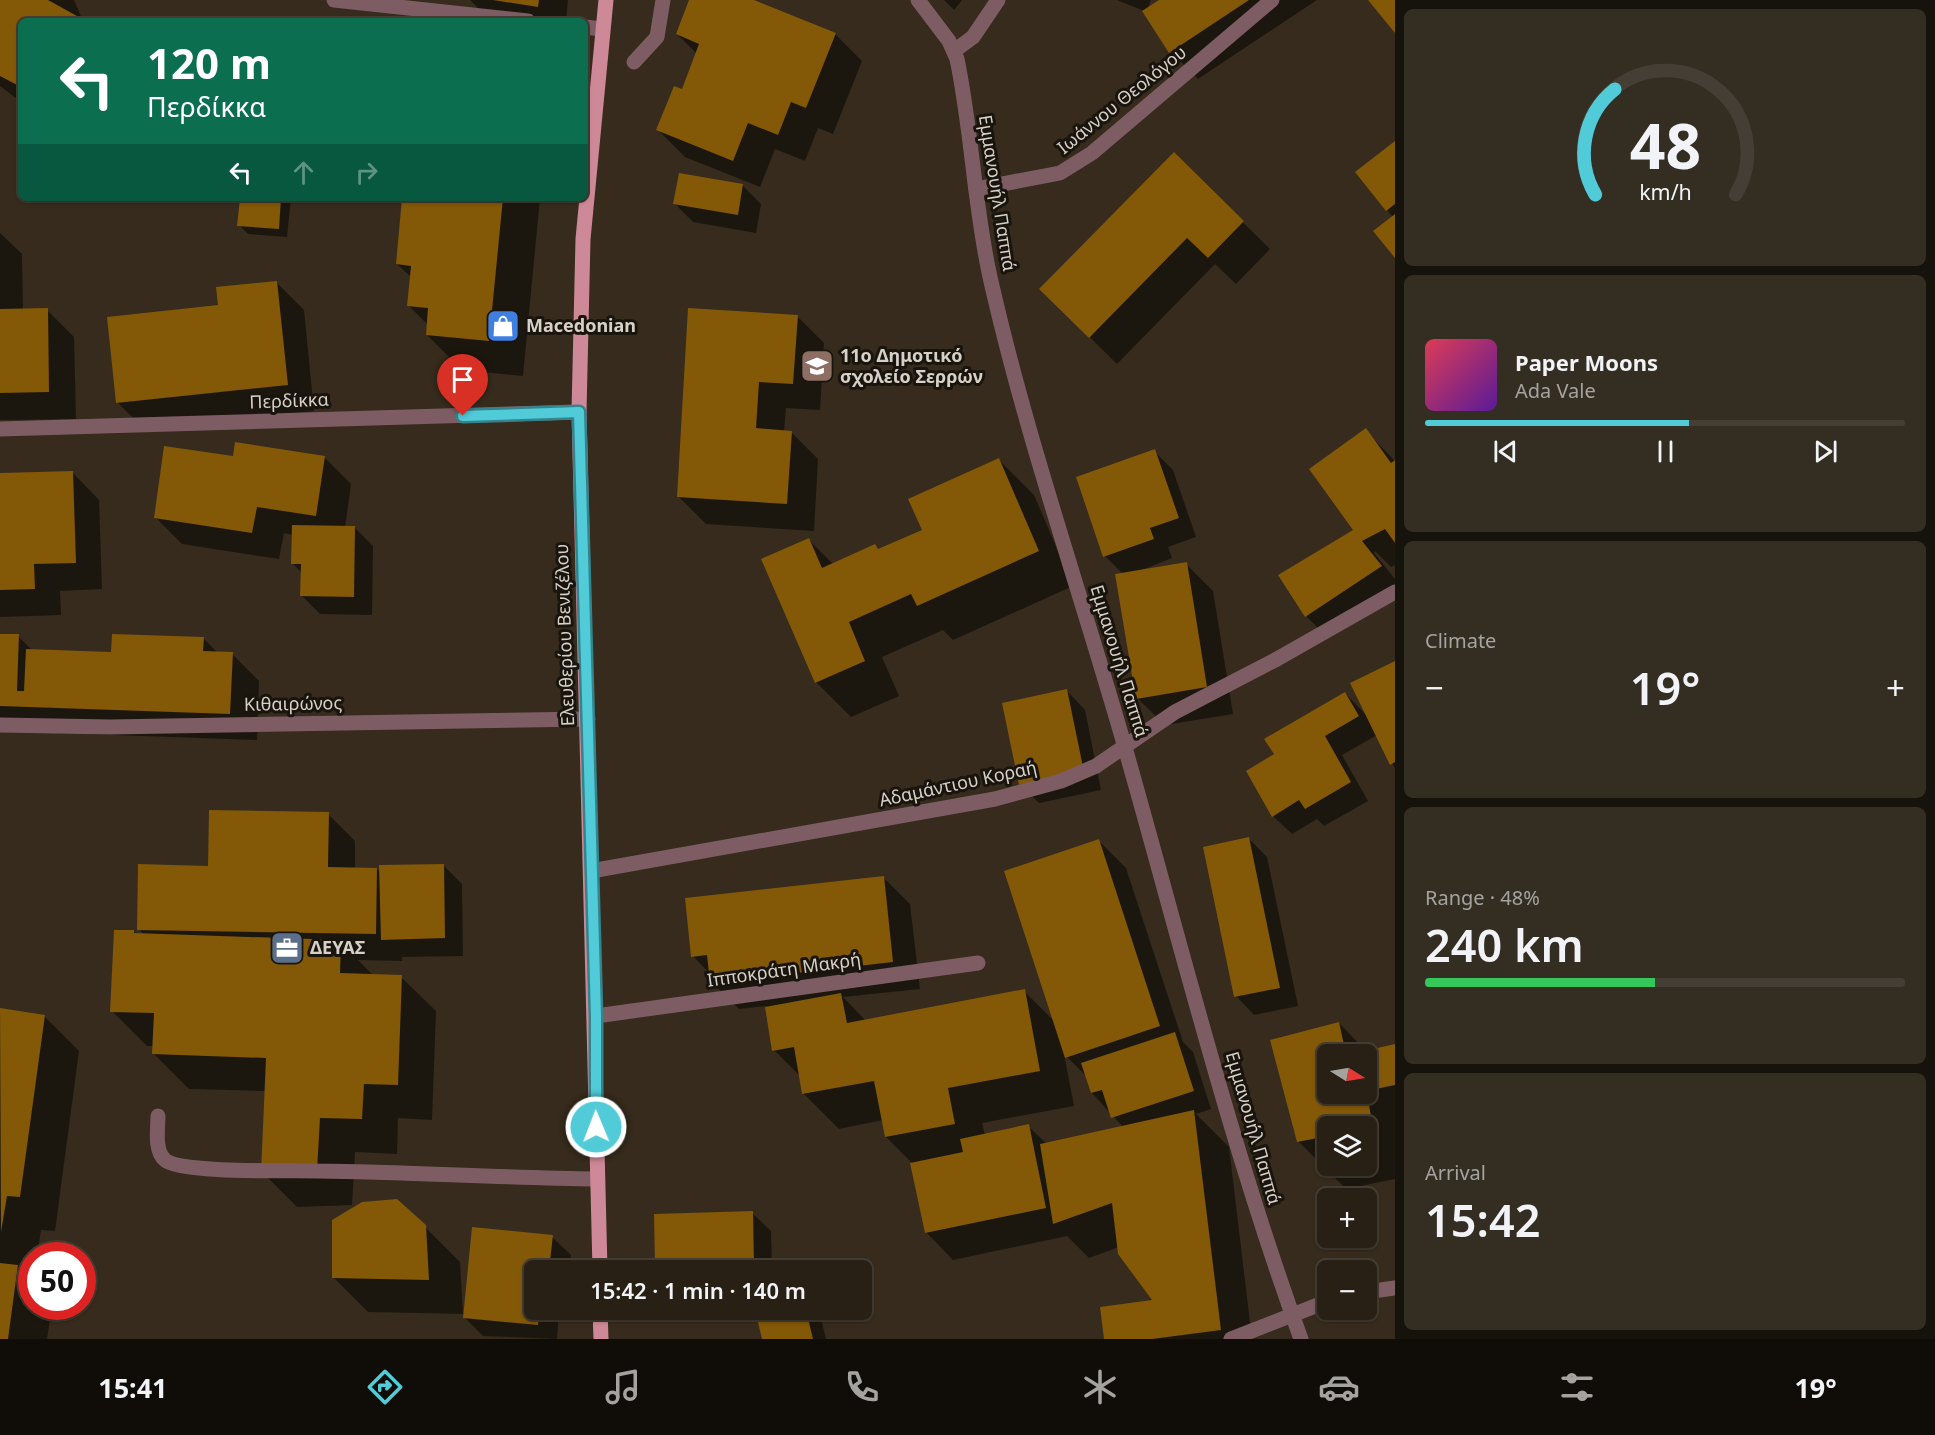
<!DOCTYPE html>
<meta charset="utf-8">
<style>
:root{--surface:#282015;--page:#342d22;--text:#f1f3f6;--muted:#a5a3a0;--line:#443e34;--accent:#52cbd9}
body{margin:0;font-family:"Noto Sans",sans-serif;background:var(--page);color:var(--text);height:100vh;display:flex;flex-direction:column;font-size:22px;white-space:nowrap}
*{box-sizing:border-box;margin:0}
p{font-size:20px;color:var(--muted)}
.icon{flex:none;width:33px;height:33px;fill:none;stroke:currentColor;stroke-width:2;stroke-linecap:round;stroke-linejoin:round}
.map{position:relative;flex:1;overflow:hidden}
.panel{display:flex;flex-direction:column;gap:9px;padding:9px;background:#16120c;width:540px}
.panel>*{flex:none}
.hud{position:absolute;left:18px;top:18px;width:570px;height:183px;border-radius:9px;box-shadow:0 2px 4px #0004,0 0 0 2px var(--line);background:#0b6e4f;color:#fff;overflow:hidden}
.needle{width:39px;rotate:101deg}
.tools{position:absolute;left:1317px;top:1044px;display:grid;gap:12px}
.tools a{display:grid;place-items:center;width:60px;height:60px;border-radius:9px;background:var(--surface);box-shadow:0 2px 4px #0004,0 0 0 2px var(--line);font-size:30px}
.speed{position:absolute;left:18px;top:1242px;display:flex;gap:12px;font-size:30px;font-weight:700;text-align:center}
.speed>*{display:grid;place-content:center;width:78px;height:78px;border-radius:50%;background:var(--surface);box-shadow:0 2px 4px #0004,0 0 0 2px var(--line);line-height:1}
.speed .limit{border:9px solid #d22;background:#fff;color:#111}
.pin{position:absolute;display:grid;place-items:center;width:51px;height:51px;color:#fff;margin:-62px -26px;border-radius:50% 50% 50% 0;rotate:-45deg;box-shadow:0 0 6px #0007}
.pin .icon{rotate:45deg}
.me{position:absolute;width:66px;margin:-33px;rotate:359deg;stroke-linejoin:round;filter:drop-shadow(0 0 4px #0008)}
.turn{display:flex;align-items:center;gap:21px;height:126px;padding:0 30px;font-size:27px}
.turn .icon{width:78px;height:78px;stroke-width:2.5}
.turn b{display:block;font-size:42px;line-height:51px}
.lanes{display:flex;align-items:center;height:57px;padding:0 30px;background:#0003;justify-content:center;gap:30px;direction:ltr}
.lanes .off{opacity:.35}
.big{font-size:45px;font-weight:600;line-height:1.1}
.panel .tile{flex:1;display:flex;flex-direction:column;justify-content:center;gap:9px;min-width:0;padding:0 21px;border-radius:9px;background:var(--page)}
.panel .dial{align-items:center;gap:0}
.dial svg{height:156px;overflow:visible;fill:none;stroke:var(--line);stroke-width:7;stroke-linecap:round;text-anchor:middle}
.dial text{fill:var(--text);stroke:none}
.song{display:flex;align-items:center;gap:18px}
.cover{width:72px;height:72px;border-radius:9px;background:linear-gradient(135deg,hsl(350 70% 55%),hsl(270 70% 35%))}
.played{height:6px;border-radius:3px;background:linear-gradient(90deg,var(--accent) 55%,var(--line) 55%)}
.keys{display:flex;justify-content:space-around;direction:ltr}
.heat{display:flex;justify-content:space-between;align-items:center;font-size:33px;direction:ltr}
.charge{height:9px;border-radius:4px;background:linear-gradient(90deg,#34c759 48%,var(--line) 0)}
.trip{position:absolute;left:524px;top:1260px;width:348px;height:60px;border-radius:9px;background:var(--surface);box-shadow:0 2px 4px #0004,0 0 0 2px var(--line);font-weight:600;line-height:60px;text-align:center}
.tab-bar{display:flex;height:96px;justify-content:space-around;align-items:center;background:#100d08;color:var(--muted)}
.tab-bar .icon{width:42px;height:42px}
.tab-bar .current{color:var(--accent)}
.tab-bar b{font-size:27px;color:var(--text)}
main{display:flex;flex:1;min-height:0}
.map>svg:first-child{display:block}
.shadow{fill:#0007;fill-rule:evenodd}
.building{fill:#835807}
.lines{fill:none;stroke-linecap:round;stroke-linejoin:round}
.minor{stroke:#7e5c64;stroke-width:15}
.major{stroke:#ce8999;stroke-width:15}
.route-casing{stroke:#35848d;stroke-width:15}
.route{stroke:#52cbd9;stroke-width:10}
.labels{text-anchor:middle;stroke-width:6;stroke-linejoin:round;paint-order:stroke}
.street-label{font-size:18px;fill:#d7d0c7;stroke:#19150e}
.poi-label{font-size:18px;font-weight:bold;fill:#d7d0c7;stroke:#19150e;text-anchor:start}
</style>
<main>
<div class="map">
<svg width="1395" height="1339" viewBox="0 0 1395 1339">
<rect width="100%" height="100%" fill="#362b1c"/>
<g class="shadow">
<polygon points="0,0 74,0 83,21 21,21 21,102 0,86"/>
<polygon points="470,0 568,0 566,21 491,21"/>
<polygon points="691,0 750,0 835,34 862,61 833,134 818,128 805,161 775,149 760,187 685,157 658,130 682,91 697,54 677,34"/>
<polygon points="944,0 962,0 954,10"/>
<polygon points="1117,0 1151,0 1147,10 1161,0 1317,0 1198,79 1171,52 1144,11"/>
<polygon points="1395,142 1395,256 1393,217 1387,210"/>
<polygon points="1174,154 1270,249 1236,284 1215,264 1117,364 1041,289"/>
<polygon points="743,186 761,204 756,233 693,222 675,204"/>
<polygon points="241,198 291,198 287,237 248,234 239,225"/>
<polygon points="404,198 540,198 523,376 462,370 427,335 428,325 409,306 412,278 397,264"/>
<polygon points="0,233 22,254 23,310 47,310 74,337 76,419 0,420"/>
<polygon points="276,282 304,310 314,411 144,429 117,402 220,306"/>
<polygon points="797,316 824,343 820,410 786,408 784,432 791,432 818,459 814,531 706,524 679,497"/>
<polygon points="1365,430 1395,461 1395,565 1391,567 1375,551 1374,553 1395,579 1395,588 1324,634 1306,616 1353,532"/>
<polygon points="1154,451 1173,470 1196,537 1168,547 1172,558 1134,573 1186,564 1213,591 1233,714 1165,725 1137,698 1123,574 1105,556"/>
<polygon points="324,457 351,484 345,528 355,528 373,546 372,615 320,614 301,595 302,573 293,564 293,535 284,533 279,559 182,544 155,517 235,458"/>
<polygon points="999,460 1034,495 1073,586 953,640 943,630 882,657 899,696 851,717 816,682 809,540 833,564 875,546 879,550 924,531"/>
<polygon points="72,472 99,500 102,589 60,591 61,615 0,617 0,475"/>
<polygon points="0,635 18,636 33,651 113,654 203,638 218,653 232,654 259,681 257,740 0,731"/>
<polygon points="1395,662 1395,768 1377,735 1342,755 1368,801 1324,826 1317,819 1292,834 1273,816 1276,755 1345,693 1367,716"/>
<polygon points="1067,691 1085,710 1101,790 1039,803 1020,784"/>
<polygon points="328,814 355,841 355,869 377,869 381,873 443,865 462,884 463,956 402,957 402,961 358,960 374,976 401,977 436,1011 432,1120 398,1118 397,1154 355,1152 352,1205 297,1207 262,1172 266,1091 189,1089 154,1054 154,1046 147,1046 112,1011 134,932 144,935 139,929 209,867"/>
<polygon points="1249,839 1267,857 1298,1006 1254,1015 1236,996"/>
<path d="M1099,841L1126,868L1183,1042L1193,1052L1211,1109L1196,1114L1229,1147L1252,1339H1105L1155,1302L1119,1247L1089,1258L1067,1236L953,1260L926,1232L913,1164L886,1137L883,1120L839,1129L804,1094L801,1077L774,1050L766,1006L739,1009L711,982L710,974L693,956L883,877L910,904L920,989L843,997L866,1021L1024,991L1055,1022ZM1064,1054L1087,1077L1092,1093L1123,1127L1047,1144L1028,1126L985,1135L982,1123L1074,1106Z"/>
<polygon points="0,1010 44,1016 79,1051 55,1231 41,1230 37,1256 32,1256 32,1306 52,1306 47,1339 0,1339"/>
<path d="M1339,1023L1367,1052L1395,1046V1179L1346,1189L1299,1142L1272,1041ZM1328,1054H1366V1094H1328ZM1328,1126H1366V1166H1328Z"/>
<polygon points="752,1213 771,1231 772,1270 661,1270 657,1267"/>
<polygon points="424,1226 460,1262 463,1314 552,1237 571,1255 569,1270 534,1270 534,1310 565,1310 565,1314 559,1313 557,1339 483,1336 464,1317 465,1314 368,1312 333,1277"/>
<polygon points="756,1310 819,1310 826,1339 763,1339"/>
</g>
<g class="building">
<polygon points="0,0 48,0 86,21 21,21 21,87 0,76"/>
<polygon points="493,0 539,0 538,7"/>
<polygon points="689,0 754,0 836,33 806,108 791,102 778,135 748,123 733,161 656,130 674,86 682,89 699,44 676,34"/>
<polygon points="1159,0 1249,0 1169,53 1142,11"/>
<polygon points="1368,0 1395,0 1395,33"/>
<polygon points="1395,141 1395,204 1386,211 1355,172"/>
<polygon points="1174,152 1244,221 1208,258 1187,238 1089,338 1039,289"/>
<polygon points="679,173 743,184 738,215 673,204"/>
<polygon points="240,198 281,198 279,229 237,226"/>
<polygon points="402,198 503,198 489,341 426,335 428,308 407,306 411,266 396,264"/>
<polygon points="1395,214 1395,258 1373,231"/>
<polygon points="277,281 288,385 116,403 107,317 218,305 216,287"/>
<polygon points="48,308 49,392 0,393 0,309"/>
<polygon points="688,308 798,315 793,384 759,382 756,428 792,431 787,504 677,497"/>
<polygon points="1366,428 1391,463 1395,460 1395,543 1385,529 1362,541 1382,566 1305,617 1278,575 1353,530 1309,469"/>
<polygon points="235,442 325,456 316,516 257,507 252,533 154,518 164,446 233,456"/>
<polygon points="1155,449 1179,518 1150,528 1154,539 1103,557 1076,477"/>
<polygon points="999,458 1039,551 917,606 911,594 849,622 865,661 815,683 761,559 809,538 822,568 875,544 878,549 922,530 908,499"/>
<polygon points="73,471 76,563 34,564 35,589 0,590 0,473"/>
<polygon points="292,525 355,526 354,597 300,596 301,564 291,564"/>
<polygon points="1187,562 1207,687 1136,699 1115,574"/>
<polygon points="0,634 19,634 17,691 24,691 26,649 111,652 112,634 204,637 203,651 233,652 230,714 0,706"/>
<polygon points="1395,661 1395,762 1390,765 1350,683"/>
<polygon points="1067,689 1084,772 1019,785 1002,703"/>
<polygon points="1345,692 1359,716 1325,736 1351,782 1305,809 1299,800 1272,817 1246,771 1274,754 1264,739"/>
<polygon points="209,810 329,812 328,867 377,868 376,934 137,930 138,864 208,866"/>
<polygon points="1249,837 1280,988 1234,997 1203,847"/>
<polygon points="1099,839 1160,1026 1065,1058 1004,871"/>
<polygon points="444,864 445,938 381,940 379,865"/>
<polygon points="884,876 893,962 710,983 707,955 691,957 685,898"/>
<polygon points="114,930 134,930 134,933 341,940 340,973 402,975 398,1085 364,1084 362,1119 320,1118 317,1171 261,1172 266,1058 152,1054 154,1013 110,1012"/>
<polygon points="1025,989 1040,1071 948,1088 955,1124 885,1137 874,1081 802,1094 794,1047 772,1051 765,1007 841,993 847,1023"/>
<polygon points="0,1008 45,1015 20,1197 7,1196 1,1232"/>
<polygon points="1339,1022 1346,1054 1328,1054 1328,1094 1367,1094 1373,1128 1328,1126 1328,1136 1297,1142 1270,1040"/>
<polygon points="1175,1032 1194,1091 1111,1118 1102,1090 1091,1093 1081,1063"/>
<polygon points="1395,1044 1395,1085 1366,1091 1366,1054 1351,1054"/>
<polygon points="1194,1110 1221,1330 1152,1339 1104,1339 1100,1307 1152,1300 1118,1254 1112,1203 1053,1224 1040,1144"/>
<polygon points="1029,1124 1046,1208 925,1233 910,1163 963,1152 960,1139"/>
<polygon points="397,1199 426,1225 429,1280 332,1278 332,1220 362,1202"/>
<polygon points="753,1211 754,1265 655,1267 654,1214"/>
<polygon points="472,1227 553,1235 549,1270 534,1270 534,1310 540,1310 538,1325 463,1318"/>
<polygon points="0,1263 18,1265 8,1339 0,1339"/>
<polygon points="755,1310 806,1310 813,1339 762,1339"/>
</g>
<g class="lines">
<g class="minor">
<polyline points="334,0 528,21"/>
<path d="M918,0L949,41L957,59C972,131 974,205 990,277C1026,437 1081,593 1126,751C1182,948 1231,1147 1301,1339"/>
<polyline points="585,27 602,29"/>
<polyline points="954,51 973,37 998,0"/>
<polyline points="634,62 657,37 663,0"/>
<polyline points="976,189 1060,173 1092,153 1272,0"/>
<polyline points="0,429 579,412"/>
<polyline points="0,725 110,727 588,719"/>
<polyline points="591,871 995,799 1061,781 1096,766 1175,712 1277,659 1395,592"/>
<polyline points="596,1016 978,963"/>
<path d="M158,1116C158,1128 154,1151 165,1160C182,1174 291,1170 318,1171C411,1172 504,1178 596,1179"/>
<polyline points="1366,1292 1395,1288"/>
<polyline points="1231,1339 1328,1301"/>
</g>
<g class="major">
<polyline points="600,1270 579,412 583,239 606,0"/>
<polyline points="600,1310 601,1339"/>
</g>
</g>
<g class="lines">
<g class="route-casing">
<polyline id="route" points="463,416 579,412 596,1016 596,1127"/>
</g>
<use href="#route" class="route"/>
</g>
<defs>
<g id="shop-square" transform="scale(1.725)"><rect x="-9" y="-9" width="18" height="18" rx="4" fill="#3f7fe0" stroke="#19150e"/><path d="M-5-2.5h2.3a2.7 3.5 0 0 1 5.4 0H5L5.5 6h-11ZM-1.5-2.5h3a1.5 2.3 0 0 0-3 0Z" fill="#fff"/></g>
<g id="school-square" transform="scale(1.725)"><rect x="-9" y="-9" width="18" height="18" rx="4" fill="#8d6e63" stroke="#19150e"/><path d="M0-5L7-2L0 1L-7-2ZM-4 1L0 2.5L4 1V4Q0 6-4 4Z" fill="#fff"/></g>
<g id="office-square" transform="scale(1.725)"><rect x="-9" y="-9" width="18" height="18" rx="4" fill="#5c6f8a" stroke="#19150e"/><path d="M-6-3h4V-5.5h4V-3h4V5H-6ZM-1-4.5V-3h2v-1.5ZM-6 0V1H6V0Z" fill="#fff"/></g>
</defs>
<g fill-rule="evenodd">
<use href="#shop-square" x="503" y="326"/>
<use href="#school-square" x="817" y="366"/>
<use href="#office-square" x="287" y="948"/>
</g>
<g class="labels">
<g class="street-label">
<text transform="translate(1122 100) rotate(-39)" y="6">Ιωάννου Θεολόγου</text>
<text transform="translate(997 193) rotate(81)" y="6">Εμμανουήλ Παππά</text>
<text transform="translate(289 401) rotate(-2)" y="6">Περδίκκα</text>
<text transform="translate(565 635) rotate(-92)" y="6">Ελευθερίου Βενιζέλου</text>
<text transform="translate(1119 661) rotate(73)" y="6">Εμμανουήλ Παππά</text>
<text transform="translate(293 704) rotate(-1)" y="6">Κιθαιρώνος</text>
<text transform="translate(958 784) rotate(-12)" y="6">Αδαμάντιου Κοραή</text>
<text transform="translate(784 970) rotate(-8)" y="6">Ιπποκράτη Μακρή</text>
<text transform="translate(1253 1128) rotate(74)" y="6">Εμμανουήλ Παππά</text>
</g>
<g class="poi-label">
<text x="526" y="332">Macedonian</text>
<text x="840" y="362">11ο Δημοτικό<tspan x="840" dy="21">σχολείο Σερρών</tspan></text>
<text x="310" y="954">ΔΕΥΑΣ</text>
</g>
</g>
</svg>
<div class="tools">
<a><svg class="needle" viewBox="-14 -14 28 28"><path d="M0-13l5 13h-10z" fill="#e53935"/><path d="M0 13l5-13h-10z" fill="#a5a3a0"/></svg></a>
<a><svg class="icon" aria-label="layers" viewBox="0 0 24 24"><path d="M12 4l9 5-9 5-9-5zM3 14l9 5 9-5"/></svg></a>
<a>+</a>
<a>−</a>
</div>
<div class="speed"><div class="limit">50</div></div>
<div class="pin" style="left:463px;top:416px;background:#d93025"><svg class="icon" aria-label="arrive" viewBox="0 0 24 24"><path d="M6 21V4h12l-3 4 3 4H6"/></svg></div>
<svg class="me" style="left:596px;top:1127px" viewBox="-20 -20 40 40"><circle r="17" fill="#52cbd9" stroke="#fff" stroke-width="3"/><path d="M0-11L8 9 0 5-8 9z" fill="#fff"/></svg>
<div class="trip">15:42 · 1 min · 140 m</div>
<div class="hud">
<div class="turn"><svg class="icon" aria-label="left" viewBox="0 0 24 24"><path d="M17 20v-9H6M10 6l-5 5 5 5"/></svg><div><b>120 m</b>Περδίκκα</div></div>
<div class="lanes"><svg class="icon" aria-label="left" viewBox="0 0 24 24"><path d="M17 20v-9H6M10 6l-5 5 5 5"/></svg><svg class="icon off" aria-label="ahead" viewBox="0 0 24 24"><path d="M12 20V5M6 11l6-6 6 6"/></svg><svg class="icon off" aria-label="right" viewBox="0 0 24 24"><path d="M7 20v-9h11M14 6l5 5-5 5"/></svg></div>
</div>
</div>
<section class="panel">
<div class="tile dial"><svg viewBox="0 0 100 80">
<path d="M14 69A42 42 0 1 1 86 69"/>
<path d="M14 69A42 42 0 0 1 24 15" stroke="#52cbd9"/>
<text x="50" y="56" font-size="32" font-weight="700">48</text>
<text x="50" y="72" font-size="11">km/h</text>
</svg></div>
<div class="tile">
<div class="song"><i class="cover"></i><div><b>Paper Moons</b><p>Ada Vale</p></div></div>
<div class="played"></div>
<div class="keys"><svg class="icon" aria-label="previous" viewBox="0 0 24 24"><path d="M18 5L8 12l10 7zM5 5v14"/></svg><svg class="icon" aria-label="pause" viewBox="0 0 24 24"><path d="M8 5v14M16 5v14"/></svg><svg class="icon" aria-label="next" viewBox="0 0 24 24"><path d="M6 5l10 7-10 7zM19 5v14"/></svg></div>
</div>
<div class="tile"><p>Climate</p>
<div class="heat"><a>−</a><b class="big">19°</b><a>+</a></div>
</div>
<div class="tile"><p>Range · 48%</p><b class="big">240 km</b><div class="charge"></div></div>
<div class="tile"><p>Arrival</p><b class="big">15:42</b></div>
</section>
</main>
<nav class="tab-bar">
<b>15:41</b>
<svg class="icon current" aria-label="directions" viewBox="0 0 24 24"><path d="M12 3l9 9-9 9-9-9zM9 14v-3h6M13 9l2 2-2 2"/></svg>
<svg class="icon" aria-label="music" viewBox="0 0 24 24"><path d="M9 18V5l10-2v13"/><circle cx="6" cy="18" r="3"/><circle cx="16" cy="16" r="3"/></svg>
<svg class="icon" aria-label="phone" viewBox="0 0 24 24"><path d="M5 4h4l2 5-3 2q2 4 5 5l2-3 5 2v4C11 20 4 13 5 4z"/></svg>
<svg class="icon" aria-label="climate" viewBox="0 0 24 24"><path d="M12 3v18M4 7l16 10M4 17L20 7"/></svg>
<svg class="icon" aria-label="car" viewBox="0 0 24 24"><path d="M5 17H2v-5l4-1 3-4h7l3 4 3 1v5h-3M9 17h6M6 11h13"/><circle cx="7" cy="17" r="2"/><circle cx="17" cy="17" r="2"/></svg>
<svg class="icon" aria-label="filters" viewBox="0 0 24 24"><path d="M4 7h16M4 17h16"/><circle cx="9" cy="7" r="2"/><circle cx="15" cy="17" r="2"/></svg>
<b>19°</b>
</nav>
